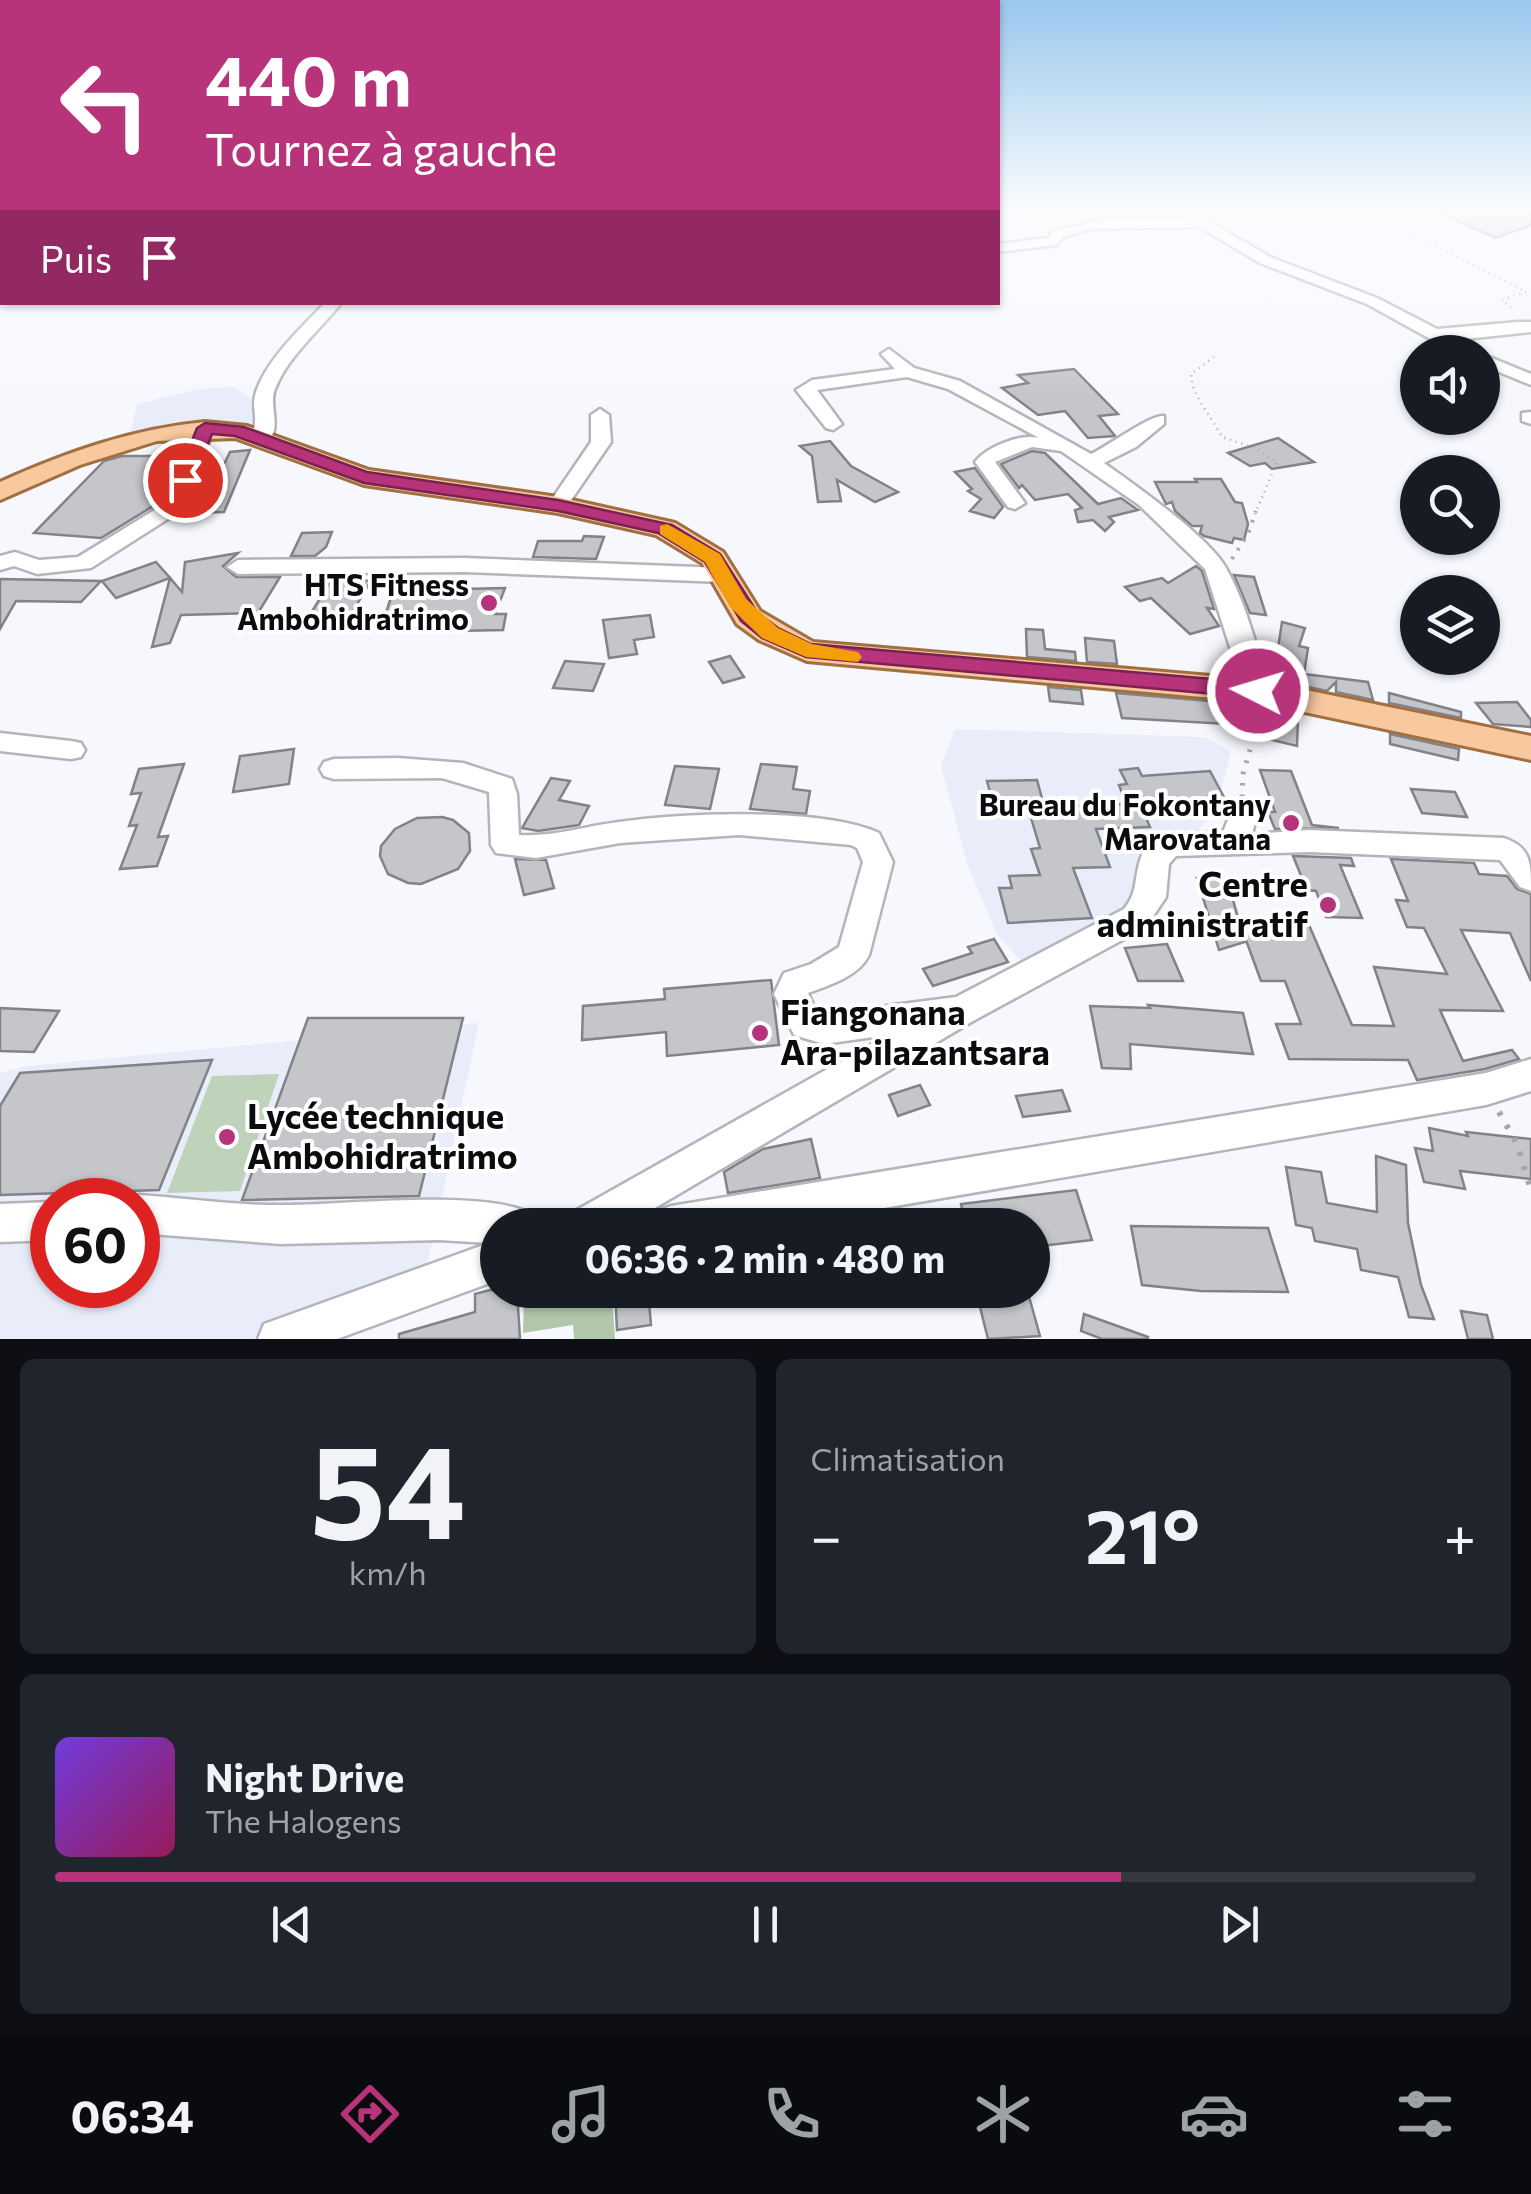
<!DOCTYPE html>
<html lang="fr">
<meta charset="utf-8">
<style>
:root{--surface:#171b24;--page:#20242c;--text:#f1f3f6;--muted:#9ea1a6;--line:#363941;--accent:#b7347b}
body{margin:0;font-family:Commissioner,sans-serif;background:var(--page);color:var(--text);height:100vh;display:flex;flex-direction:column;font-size:38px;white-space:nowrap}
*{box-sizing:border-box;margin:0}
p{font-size:32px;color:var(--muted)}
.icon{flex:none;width:55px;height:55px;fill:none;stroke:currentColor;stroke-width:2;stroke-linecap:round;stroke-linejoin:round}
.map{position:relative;height:1339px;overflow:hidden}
.drawer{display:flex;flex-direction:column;gap:20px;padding:20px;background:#0d0f14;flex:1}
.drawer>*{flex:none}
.top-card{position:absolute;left:0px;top:0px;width:1000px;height:305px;box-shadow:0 2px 8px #0004;background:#b7347b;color:#fff;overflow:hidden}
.controls{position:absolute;left:1400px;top:335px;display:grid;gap:20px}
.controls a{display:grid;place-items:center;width:100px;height:100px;border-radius:50%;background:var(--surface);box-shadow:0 2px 8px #0004;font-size:50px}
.speed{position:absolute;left:30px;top:1178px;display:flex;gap:20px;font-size:50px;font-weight:700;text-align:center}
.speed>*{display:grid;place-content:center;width:130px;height:130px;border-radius:50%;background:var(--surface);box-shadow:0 2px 8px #0004;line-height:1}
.speed .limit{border:15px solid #d22;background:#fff;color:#111}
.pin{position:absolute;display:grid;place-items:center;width:85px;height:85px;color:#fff;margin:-42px;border:5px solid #fff;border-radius:50%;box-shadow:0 2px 10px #0007}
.me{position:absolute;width:110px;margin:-55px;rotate:275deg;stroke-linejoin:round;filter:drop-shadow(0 0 8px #0008)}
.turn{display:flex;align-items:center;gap:35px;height:210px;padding:0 40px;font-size:45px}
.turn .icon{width:130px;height:130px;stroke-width:2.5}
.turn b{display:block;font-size:70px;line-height:85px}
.then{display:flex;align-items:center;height:95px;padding:0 40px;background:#0003;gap:20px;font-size:38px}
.big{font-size:75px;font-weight:700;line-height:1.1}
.drawer .card{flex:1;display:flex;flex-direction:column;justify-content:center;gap:15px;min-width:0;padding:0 35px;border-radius:15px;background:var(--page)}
.drawer .dial{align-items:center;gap:0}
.dial b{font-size:130px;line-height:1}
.song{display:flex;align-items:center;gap:30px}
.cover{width:120px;height:120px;border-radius:15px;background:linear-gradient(135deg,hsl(260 70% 55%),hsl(330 70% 35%))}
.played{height:10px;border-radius:5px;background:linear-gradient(90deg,var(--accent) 75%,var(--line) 75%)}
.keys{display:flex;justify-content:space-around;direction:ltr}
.heat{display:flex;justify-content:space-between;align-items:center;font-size:55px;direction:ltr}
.drawer .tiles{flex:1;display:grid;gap:20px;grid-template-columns:1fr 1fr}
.card:last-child{grid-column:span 2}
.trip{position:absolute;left:480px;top:1208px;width:570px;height:100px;border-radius:50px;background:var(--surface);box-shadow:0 2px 8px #0004;font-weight:700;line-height:100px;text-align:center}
.tabs{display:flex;height:160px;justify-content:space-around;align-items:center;background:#090b0e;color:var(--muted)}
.tabs .icon{width:70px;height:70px}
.tabs .on{color:var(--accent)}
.tabs b{font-size:45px;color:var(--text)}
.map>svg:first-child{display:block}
.built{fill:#e9edfa;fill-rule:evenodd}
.green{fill:#bfd2ba}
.forest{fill:#b1c7ac}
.building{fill:#c4c6ca;stroke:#828388;stroke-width:2.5}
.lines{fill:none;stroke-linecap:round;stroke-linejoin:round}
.minor-casing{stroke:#b4b5ba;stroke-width:5}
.major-casing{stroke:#a26f42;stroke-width:6}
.path-far3{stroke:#a4a6aa;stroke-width:2.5;stroke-dasharray:1 5;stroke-linecap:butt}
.path-far2{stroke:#a4a6aa;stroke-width:4;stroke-dasharray:2.5 8;stroke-linecap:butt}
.path-far1{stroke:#a4a6aa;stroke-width:5;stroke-dasharray:2.5 9;stroke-linecap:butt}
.path{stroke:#a4a6aa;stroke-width:6;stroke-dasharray:4 11;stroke-linecap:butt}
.minor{fill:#fff;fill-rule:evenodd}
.major{fill:#f8c89e;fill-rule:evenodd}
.route{fill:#b7347b;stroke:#772250;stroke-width:2.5}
.slow{fill:#f59e0b}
.poi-dot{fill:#b7347b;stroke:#fff;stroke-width:4}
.labels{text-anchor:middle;stroke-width:8;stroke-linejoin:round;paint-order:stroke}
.poi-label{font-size:30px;font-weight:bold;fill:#0b0c0e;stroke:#fff;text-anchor:end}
.near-poi-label{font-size:35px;font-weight:bold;fill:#0b0c0e;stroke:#fff;text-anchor:start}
</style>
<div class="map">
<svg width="1531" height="1339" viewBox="0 0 1531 1339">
<rect width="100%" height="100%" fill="#f6f8fd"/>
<g class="built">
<polygon points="233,387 253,400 259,429 223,425 129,438 137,404 198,389"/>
<polygon points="955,729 1204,737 1231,751 1217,807 1152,890 1023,963 997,935 967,863 941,766"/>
<path d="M479,1023L425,1275L253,1339H0V1073L27,1066ZM52,1200H138V1285H52Z"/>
</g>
<polygon class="green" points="279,1074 240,1191 167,1193 212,1076"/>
<polygon class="forest" points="524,1290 566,1290 567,1301 612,1293 615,1339 574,1339 573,1325 523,1333"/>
<g class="building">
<polygon points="1430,209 1531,209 1531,225 1496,238"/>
<polygon points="1074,369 1118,414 1099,416 1115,436 1088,438 1065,411 1038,415 1002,388 1028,383 1018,375"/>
<polygon points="1278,438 1314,462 1272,469 1265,463 1250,466 1228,453"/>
<polygon points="830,441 851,466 898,492 875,502 837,480 841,501 818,502 812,456 800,446"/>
<polygon points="250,450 224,512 193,513 214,485 230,452"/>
<polygon points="1032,451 1045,453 1098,504 1121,498 1138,510 1109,517 1114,522 1105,531 1093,520 1078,522 1075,510 1082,508 1068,494 1035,500 1022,485 1019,488 1001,464"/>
<polygon points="122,456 181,456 163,500 101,538 34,533 104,461"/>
<polygon points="975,468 1003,507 994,518 970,511 981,499 968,491 972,489 955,472"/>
<polygon points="1195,479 1221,479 1235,502 1242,503 1248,524 1244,540 1234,538 1232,543 1204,536 1200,533 1202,526 1192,526 1175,511 1172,502 1166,504 1155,482 1197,482"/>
<polygon points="332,532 326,547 315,556 291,556 302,533"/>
<polygon points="584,536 604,537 596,559 533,557 538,541 582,541"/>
<polygon points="238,553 223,566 236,577 280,577 258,613 181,615 170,643 152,647 170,578 182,592 185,562"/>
<polygon points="156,562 170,578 116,598 102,581"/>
<polygon points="1196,566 1202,571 1214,609 1207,608 1219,626 1190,634 1151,598 1140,601 1125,587 1162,578 1168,583"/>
<polygon points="1234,575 1254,577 1266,615 1250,613"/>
<polygon points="0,579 101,581 81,602 16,601 0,629"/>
<polygon points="332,579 371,581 341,631 301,629"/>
<polygon points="418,581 416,590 505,588 495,614 506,614 503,630 456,631 457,626 380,631 396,582"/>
<polygon points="650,615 654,637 634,640 637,654 609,658 603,620"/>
<polygon points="1282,622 1305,628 1299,646 1308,648 1304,674 1368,682 1373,700 1336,692 1336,682 1327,691 1270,679 1264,660 1276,661"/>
<polygon points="1026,629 1043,630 1045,649 1075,652 1076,661 1027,657"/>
<polygon points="1085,638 1114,641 1117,664 1087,662"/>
<polygon points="730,656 744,677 723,683 709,662"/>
<polygon points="565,661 604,664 593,691 553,688"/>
<polygon points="1048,687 1081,690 1083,704 1050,701"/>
<polygon points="1116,693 1220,702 1227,724 1122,718"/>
<polygon points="1389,693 1461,712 1461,718 1389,703"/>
<polygon points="1517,702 1531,720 1531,727 1493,724 1476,703"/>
<polygon points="1268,708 1302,715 1298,720 1297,746 1268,739 1268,735 1232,732 1226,709 1269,714"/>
<polygon points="1390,734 1459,749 1458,760 1390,744"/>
<polygon points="294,749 289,784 233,792 240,756"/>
<polygon points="184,764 158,837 168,836 157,866 120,869 137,825 129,826 141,793 131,794 139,769"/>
<polygon points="761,764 797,767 793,789 810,791 806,814 750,809"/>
<polygon points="675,766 719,769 710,809 665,805"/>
<polygon points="1138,768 1142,776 1210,771 1225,799 1140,804 1150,827 1096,829 1110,867 1073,868 1092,918 1008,923 999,888 1012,888 1009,876 1040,875 1031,849 1040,848 1028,808 1126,804 1119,785 1127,784 1120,770"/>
<polygon points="1260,770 1291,771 1312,825 1339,828 1275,829 1268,812 1275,812"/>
<polygon points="551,778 570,781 559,800 589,806 579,825 538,831 522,828"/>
<polygon points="1037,780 1043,802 993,803 987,781"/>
<polygon points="1411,789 1455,792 1467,817 1422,813"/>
<polygon points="442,817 453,820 469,833 470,851 458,869 421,884 408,883 388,874 380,856 381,846 395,829 417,818"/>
<polygon points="1293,856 1351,858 1354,866 1340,865 1362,918 1326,917 1316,891 1307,890"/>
<polygon points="515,859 546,860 554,888 524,895"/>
<polygon points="1391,859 1474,863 1479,874 1507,876 1517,889 1531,894 1531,981 1510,933 1461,930 1503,1011 1440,1010 1463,1061 1512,1050 1519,1059 1485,1069 1417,1080 1408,1060 1289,1059 1276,1024 1301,1024 1285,981 1261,981 1243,932 1284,932 1281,925 1309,925 1352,1025 1394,1026 1374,967 1447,974 1424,928 1407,927 1396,900 1408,901"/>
<polygon points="1197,878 1227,879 1245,942 1219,950"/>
<polygon points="994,939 1008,962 933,986 923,969 972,953 968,947"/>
<polygon points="1167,944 1183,981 1138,981 1125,948"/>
<polygon points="771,980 779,1045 667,1056 666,1032 582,1040 583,1006 665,999 664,989"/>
<polygon points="1148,1005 1243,1013 1253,1054 1130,1044 1131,1069 1102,1068 1090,1006 1150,1008"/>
<polygon points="0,1008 59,1011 34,1052 0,1051"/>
<polygon points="308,1018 463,1018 419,1196 242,1200"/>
<polygon points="212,1060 159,1190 0,1195 0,1106 20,1073"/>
<polygon points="920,1085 930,1105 898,1116 889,1095"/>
<polygon points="1062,1090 1070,1111 1023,1117 1016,1096"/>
<polygon points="1429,1128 1468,1136 1466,1132 1531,1139 1531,1179 1460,1171 1465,1189 1424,1182 1415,1148 1433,1151"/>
<polygon points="811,1139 820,1178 728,1193 724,1172 763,1149"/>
<polygon points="1376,1156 1406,1165 1408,1223 1421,1285 1434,1319 1409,1317 1398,1277 1361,1270 1357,1249 1315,1241 1312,1228 1296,1225 1286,1167 1321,1172 1327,1203 1377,1212"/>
<polygon points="1076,1190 1092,1240 1032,1247 1032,1225 966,1225 961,1204"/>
<polygon points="1131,1226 1268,1228 1288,1292 1201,1291 1142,1285"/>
<polygon points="490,1290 517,1290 520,1339 399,1339 399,1334 475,1312 475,1294"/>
<polygon points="615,1290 648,1290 651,1325 617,1330"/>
<polygon points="1028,1293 1040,1336 988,1339 978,1299"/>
<polygon points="1461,1311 1487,1315 1493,1339 1468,1339"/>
<polygon points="1084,1314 1148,1337 1148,1339 1102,1339 1081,1331"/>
</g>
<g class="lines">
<g class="minor-casing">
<g id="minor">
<polygon points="1172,209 1188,209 1270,257 1377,298 1437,329 1518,322 1531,322 1531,332 1456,340 1474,352 1454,352 1367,304 1260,263 1200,227 1090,229 1063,237 1056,245 998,252 998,244 1049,238 1051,232 1108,218 1186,219"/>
<path d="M326,302H342C320,330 288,356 275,389C267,408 287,435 260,444L253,442L250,438C261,417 250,410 256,392C267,359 302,327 326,302Z"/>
<path d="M889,349L914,368L960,381L1091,454C1108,446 1151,414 1164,416V424L1136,447L1104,463C1134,484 1209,537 1226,568C1247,605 1257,650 1270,691L1266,697L1257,699L1244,691L1205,569L1139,505L1061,451L1032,447L995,462L1025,503L1015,509L1008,507L975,462C986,447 1021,433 1039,438L948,389L907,377L817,390L842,424L833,430L826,428L796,390L812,380L895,369L881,354Z"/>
<polygon points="1482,354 1531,374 1531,385 1482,365"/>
<polygon points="600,409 609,415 611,442 565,509 551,509 548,505 591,442 591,415"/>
<polygon points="1531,412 1531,424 1522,421 1522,413"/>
<polygon points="205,423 214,429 182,510 91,568 37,574 14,566 0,570 0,556 15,552 39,560 78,557 166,503 196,429"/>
<polygon points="465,558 723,568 734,575 723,582 465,572 238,574 227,567 238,560"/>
<polygon points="0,733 71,741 81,743 85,750 81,757 71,759 0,751"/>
<path d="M398,758L463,763L512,779L517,794L519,835C553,837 586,826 619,822C683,813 821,807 879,833L893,862L869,955C859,976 830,985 808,993L817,1013L824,1014L956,997L1124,909C1137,893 1134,883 1139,864C1147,827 1193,832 1222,834L1233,808L1243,805L1253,808L1257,815L1252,834L1309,830L1504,838C1531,847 1531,863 1531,891L1520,887L1500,860L1309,852L1176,856L1169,864L1166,897L1146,927L973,1021L626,1225H569L575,1211L888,1035L824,1044L794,1035L774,994L784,973L811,964L839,947L863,862L857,848L851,845L739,835L620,843L536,858L496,853L491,845L489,792L442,778L334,779L324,776L320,769L324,762L334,759Z"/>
<polygon points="1531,1059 1531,1091 1486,1105 785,1225 651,1225 657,1211 671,1206 1486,1073"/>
<path d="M138,1195C187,1198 236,1206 285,1205C346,1205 473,1190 525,1211L531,1225H498V1280L337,1339H258L264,1324L489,1243L439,1240L281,1244L138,1233V1200H125Z"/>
<polygon points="52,1202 52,1240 0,1242 0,1204"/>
</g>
</g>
<g class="major-casing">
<path id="major" d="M205,422L247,426L369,470L558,497L675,523L723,552L760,611L813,642L1257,680L1531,736V760L1257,702L807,661L759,640L737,624L702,563L656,535L558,513L364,485L235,438L157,441L80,465L0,500V482C67,452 132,429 205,422Z"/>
</g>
<g class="path-far3">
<polyline points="1371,213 1526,292 1502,300 1514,310"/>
<path d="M1214,357L1191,374C1191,395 1212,417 1222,437L1258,449L1277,462L1255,514"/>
</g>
<g class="path-far2">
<polyline points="1232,559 1248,534 1256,511"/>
<polyline points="1256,728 1258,711"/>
</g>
<polyline class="path-far1" points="1242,797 1243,774 1257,725"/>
<polyline class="path" points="1499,1112 1517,1144 1531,1190"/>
<use href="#minor" class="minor"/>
<use href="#major" class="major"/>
</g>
<linearGradient id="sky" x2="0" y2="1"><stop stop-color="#98c8ed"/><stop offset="0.53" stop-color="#fbfcfe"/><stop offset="1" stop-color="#fbfcfe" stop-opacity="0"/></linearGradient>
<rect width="1531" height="396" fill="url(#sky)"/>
<polygon class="route" points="205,423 244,427 367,472 558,500 672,525 720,554 757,612 778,628 811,644 1258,683 1269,691 1258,698 806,657 762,638 741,621 705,562 658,533 558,511 364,483 235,436 212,434 194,480 185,486 179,484 176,480 197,428"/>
<polygon class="slow" points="667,524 720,554 746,599 778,628 812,644 858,652 862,657 858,662 806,657 762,638 730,607 705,562 660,534 660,526"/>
<g class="poi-dot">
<circle cx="489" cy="603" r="10"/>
<circle cx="1291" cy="823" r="10"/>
<circle cx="1328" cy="905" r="10"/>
<circle cx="760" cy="1033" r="10"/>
<circle cx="227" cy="1137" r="10"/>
</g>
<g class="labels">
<g class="poi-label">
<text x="469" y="596">HTS Fitness<tspan x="469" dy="34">Ambohidratrimo</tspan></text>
<text x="1271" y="816">Bureau du Fokontany<tspan x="1271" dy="34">Marovatana</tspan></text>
</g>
<g class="near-poi-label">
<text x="1308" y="897" text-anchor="end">Centre<tspan x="1308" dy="40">administratif</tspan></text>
<text x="780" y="1025">Fiangonana<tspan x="780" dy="40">Ara-pilazantsara</tspan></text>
<text x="247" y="1129">Lycée technique<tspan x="247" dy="40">Ambohidratrimo</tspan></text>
</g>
</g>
</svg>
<div class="controls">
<a><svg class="icon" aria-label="sound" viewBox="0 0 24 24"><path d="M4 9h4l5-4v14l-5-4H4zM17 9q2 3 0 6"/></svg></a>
<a><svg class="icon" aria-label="search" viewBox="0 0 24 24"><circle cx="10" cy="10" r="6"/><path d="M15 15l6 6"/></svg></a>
<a><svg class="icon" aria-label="layers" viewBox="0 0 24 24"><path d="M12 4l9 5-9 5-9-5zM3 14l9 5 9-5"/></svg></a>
</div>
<div class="speed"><div class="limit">60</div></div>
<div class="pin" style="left:185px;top:480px;background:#d93025"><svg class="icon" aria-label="arrive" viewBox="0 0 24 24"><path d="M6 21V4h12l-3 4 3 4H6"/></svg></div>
<svg class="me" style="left:1258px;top:691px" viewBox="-20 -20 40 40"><circle r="17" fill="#b7347b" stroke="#fff" stroke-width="3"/><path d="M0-11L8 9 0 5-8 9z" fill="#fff"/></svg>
<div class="trip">06:36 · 2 min · 480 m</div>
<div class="top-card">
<div class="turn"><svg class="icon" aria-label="left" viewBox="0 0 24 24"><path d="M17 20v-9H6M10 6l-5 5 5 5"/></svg><div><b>440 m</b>Tournez à gauche</div></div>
<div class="then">Puis<svg class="icon" aria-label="arrive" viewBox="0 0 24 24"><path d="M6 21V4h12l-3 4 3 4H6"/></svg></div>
</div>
</div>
<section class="drawer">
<div class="tiles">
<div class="card dial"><b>54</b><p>km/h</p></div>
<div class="card"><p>Climatisation</p>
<div class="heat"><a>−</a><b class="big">21°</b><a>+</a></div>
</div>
<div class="card">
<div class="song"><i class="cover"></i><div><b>Night Drive</b><p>The Halogens</p></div></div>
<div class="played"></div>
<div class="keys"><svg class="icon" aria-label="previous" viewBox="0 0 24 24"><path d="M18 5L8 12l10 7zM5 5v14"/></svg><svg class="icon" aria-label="pause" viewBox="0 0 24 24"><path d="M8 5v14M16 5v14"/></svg><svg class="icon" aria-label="next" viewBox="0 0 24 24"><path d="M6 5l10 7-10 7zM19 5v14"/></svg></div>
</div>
</div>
</section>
<nav class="tabs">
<b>06:34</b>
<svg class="icon on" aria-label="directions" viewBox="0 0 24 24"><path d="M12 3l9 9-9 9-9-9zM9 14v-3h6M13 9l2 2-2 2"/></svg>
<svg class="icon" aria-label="music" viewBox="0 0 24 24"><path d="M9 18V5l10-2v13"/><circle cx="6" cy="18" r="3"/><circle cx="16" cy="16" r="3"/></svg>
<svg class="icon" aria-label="phone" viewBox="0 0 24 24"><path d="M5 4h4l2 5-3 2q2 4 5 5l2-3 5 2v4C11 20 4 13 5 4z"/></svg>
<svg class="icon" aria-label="climate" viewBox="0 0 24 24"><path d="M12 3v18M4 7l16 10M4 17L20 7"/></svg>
<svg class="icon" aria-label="car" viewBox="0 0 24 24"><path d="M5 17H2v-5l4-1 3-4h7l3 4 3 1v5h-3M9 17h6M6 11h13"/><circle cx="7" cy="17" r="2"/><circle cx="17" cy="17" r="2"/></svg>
<svg class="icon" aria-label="filters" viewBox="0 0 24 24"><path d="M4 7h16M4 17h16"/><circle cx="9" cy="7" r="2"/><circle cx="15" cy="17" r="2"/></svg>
</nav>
